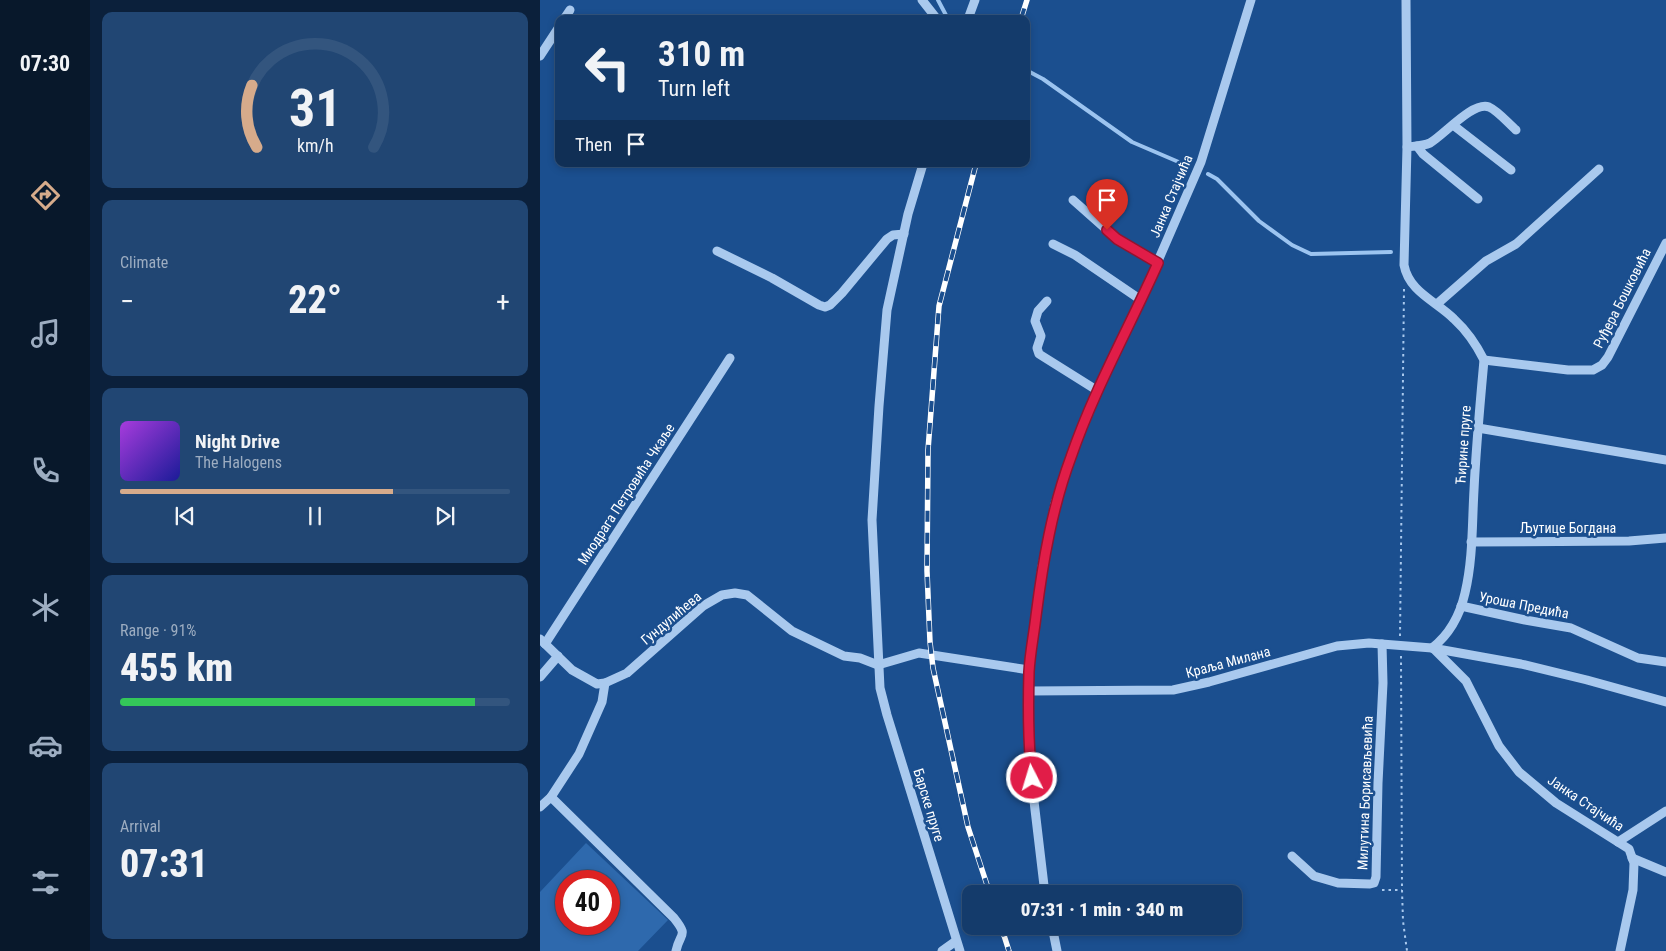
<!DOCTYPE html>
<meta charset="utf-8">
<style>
:root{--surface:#143b6b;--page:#214673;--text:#f1f3f6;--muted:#9dadc1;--line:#33557e;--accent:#d6ab8b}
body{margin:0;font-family:"Roboto Condensed",sans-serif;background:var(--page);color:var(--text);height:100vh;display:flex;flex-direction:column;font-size:19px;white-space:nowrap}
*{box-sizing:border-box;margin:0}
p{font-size:16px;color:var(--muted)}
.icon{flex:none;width:28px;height:28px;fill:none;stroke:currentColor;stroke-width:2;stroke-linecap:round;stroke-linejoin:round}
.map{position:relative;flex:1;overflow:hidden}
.details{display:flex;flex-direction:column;gap:12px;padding:12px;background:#0b203b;width:450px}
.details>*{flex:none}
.hud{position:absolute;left:15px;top:15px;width:475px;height:152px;border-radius:10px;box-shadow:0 2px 8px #0003,0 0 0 1px var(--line);background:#143b6b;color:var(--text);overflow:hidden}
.speed{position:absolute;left:15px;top:870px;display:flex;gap:10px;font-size:25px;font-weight:700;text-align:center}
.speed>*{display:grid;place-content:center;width:65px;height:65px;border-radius:50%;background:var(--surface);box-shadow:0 2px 8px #0003,0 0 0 1px var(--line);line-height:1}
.speed .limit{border:8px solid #d22;background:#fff;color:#111}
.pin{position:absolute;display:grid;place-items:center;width:42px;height:42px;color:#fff;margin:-51px -21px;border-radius:50% 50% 50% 0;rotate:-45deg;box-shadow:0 0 5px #0007}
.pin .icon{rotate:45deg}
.me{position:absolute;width:55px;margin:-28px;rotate:355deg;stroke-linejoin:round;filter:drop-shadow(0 0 4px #0008)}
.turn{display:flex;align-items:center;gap:18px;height:105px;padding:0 20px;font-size:22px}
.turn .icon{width:65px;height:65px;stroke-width:2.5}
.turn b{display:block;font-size:35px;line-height:42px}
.then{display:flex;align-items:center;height:48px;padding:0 20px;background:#0003;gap:10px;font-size:19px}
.big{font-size:38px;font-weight:800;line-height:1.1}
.details .tile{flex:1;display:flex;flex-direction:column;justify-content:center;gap:8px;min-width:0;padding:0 18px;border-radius:10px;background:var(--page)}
.details .dial{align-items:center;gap:0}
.dial svg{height:130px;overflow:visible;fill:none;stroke:var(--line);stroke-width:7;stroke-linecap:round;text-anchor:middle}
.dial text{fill:var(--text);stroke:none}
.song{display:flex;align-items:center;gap:15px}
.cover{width:60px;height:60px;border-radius:8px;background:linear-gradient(135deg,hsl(280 70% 55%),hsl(240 70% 35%))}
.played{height:5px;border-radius:2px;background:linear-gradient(90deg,var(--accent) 70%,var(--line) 70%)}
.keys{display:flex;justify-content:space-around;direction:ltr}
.heat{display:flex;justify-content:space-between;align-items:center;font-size:28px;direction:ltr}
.charge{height:8px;border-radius:4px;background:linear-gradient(90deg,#34c759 91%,var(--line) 0)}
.trip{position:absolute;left:422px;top:885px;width:280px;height:50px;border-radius:10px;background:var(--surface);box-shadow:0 2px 8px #0003,0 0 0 1px var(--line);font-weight:800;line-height:50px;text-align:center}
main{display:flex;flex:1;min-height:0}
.menu{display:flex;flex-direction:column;width:90px;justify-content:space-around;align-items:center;background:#08182b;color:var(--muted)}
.menu .icon{width:35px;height:35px}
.menu .current{color:var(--accent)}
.menu b{font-size:22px;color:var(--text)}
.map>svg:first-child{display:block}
.green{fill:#2e69ad;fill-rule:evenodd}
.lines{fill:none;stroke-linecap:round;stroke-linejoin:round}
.stream{stroke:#9cc4f0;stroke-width:4}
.path{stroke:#a9c9ee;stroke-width:2;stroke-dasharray:2.5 4;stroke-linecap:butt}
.minor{stroke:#a9c9ee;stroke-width:9}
.rail-casing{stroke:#fff;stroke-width:5.5}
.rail{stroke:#1b4f8f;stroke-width:4;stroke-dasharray:11;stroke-linecap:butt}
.route-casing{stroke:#92132f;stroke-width:12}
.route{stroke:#e11d48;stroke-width:9}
.labels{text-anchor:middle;stroke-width:5;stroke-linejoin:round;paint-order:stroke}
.street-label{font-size:14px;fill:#fff;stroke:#1b4f8f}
</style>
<main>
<nav class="menu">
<b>07:30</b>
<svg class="icon current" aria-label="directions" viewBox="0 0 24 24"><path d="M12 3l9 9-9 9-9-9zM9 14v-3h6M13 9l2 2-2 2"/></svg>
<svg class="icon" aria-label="music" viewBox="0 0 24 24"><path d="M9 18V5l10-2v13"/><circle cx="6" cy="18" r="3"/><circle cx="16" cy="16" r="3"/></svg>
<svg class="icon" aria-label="phone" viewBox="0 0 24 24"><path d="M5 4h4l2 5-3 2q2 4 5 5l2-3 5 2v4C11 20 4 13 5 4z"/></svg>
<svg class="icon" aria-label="climate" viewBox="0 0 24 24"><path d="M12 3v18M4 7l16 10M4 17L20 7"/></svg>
<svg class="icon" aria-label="car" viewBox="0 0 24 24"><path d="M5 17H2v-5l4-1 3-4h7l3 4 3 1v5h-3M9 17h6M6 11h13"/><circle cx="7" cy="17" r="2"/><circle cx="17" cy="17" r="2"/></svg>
<svg class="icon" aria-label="filters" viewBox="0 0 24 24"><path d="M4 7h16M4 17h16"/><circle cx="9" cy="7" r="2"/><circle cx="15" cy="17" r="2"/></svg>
</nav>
<section class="details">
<div class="tile dial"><svg viewBox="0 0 100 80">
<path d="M14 69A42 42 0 1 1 86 69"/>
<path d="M14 69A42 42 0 0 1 11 31" stroke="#d6ab8b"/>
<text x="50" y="56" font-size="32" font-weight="700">31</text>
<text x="50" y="72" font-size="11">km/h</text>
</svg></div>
<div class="tile"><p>Climate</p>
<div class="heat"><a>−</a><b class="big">22°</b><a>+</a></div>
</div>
<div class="tile">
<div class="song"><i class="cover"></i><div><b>Night Drive</b><p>The Halogens</p></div></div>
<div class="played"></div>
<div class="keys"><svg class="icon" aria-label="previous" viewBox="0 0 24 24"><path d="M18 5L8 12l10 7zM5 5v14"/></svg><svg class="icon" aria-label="pause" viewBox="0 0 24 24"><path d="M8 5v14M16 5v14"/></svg><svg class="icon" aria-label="next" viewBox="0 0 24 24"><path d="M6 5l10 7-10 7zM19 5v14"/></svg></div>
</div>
<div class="tile"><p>Range · 91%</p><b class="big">455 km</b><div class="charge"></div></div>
<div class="tile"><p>Arrival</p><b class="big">07:31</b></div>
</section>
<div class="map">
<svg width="1126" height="951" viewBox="0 0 1126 951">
<rect width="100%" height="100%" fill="#1b4f8f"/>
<path class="green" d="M46,843L128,920L98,951H0V892ZM26,881H69V924H26Z"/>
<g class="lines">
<g class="stream">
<polyline points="398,0 408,19"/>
<polyline points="486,70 503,79 592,142 648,166"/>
<polyline points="668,174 677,179 719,221 752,245 771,254 851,252"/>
</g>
<g class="path">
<polyline points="860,636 864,289"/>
<polyline points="861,656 862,890 863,921 867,951"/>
<polyline points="842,890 862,890"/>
</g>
<g class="minor">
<polyline points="382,0 397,19"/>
<path d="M866,0L867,147L864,265C869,292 896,301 914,319C926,330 937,346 944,360C940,404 936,447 934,490C932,524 933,560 925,593C920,615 910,634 892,648"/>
<polyline points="24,19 30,10"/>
<polyline points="428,19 435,0"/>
<polyline points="0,56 19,27"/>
<polyline points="913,125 971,170"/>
<polyline points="877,146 883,154 938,199"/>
<path d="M867,147C875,146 883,146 890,143C904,135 933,101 949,107C958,111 968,123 976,130"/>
<polyline points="383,164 368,214 347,310 339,406 332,520 340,688 347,715 420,951"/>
<polyline points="533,200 577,239 618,263"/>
<polyline points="513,244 535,255 601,300"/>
<polyline points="177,251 232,278 279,305 285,307 290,305 302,293 347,239 353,235 364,234"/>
<polyline points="507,301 498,311 495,321 501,336 497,348 499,354 558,391"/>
<polyline points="897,304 946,261 976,244 1059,169"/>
<polyline points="944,360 1028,370 1053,370 1062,365 1068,357 1126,243"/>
<polyline points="938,428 1126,460"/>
<polyline points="931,542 1089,541 1126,538"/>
<polyline points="921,606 985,620 1031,628 1098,658 1126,662"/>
<polyline points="0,639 32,670 57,684 65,683 87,673 163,606 182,595 195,593 207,595 252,631 304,656 320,658 338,665 379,653 489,670"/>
<polyline points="5,644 190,358"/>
<polyline points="893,648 926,681 959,746 979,772 1016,803 1089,849 1094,863 1093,890 1080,951"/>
<polyline points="0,677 18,656"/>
<polyline points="489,691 633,690 669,682 797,646 829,643 892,648 981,664 1047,680 1126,702"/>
<path d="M11,797L134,918C149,937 140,932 136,951"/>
<polyline points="0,807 11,797 39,754 62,702 65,683"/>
<polyline points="1078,842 1126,811"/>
<polyline points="752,856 774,876 798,883 830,884 834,883 836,877 838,783 843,683 842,644"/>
<polyline points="1092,858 1126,872"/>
<polyline points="505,894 489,759 489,670 502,567 515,504 531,455 568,368 601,300 661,162 711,0"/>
<polyline points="512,926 517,951"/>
<polyline points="402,951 416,941"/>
</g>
<g class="rail-casing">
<g id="rail">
<polyline points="481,19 487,0"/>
<polyline points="436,164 399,306 388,450 387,571 390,642 393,668 428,827 450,894"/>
<polyline points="461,926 469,951"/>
</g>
</g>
<use href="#rail" class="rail"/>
</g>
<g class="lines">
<g class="route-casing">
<path id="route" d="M492,778C488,743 488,707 489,672C490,653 494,634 496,616C503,561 512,508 531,457C554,390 589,328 618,263L577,239L567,230"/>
</g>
<use href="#route" class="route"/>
</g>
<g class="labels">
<g class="street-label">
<text transform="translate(631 196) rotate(-67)" y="5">Јанка Стајчића</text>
<text transform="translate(1082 298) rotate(-63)" y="5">Руђера Бошковића</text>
<text transform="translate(923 445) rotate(-86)" y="5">Ћирине пруге</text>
<text transform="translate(86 494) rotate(-57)" y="5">Миодрага Петровића Чкаље</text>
<text x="1028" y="533">Љутице Богдана</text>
<text transform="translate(984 605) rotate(11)" y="5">Уроша Предића</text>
<text transform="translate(131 618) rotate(-40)" y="5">Гундулићева</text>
<text transform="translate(688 662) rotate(-15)" y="5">Краља Милана</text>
<text transform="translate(825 793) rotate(-88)" y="5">Милутина Борисављевића</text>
<text transform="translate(1046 803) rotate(34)" y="5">Јанка Стајчића</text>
<text transform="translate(389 805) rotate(73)" y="5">Барске пруге</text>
</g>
</g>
</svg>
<div class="speed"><div class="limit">40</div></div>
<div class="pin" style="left:567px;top:230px;background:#d93025"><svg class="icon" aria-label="arrive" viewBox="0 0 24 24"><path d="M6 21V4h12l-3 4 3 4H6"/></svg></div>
<svg class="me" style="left:492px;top:778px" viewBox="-20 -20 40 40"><circle r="17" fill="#e11d48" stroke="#fff" stroke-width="3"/><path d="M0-11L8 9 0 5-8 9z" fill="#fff"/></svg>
<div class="trip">07:31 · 1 min · 340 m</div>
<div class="hud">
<div class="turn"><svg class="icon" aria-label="left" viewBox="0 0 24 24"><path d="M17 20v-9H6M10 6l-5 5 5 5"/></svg><div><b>310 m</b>Turn left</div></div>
<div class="then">Then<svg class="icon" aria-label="arrive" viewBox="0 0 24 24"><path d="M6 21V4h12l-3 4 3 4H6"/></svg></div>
</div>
</div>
</main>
